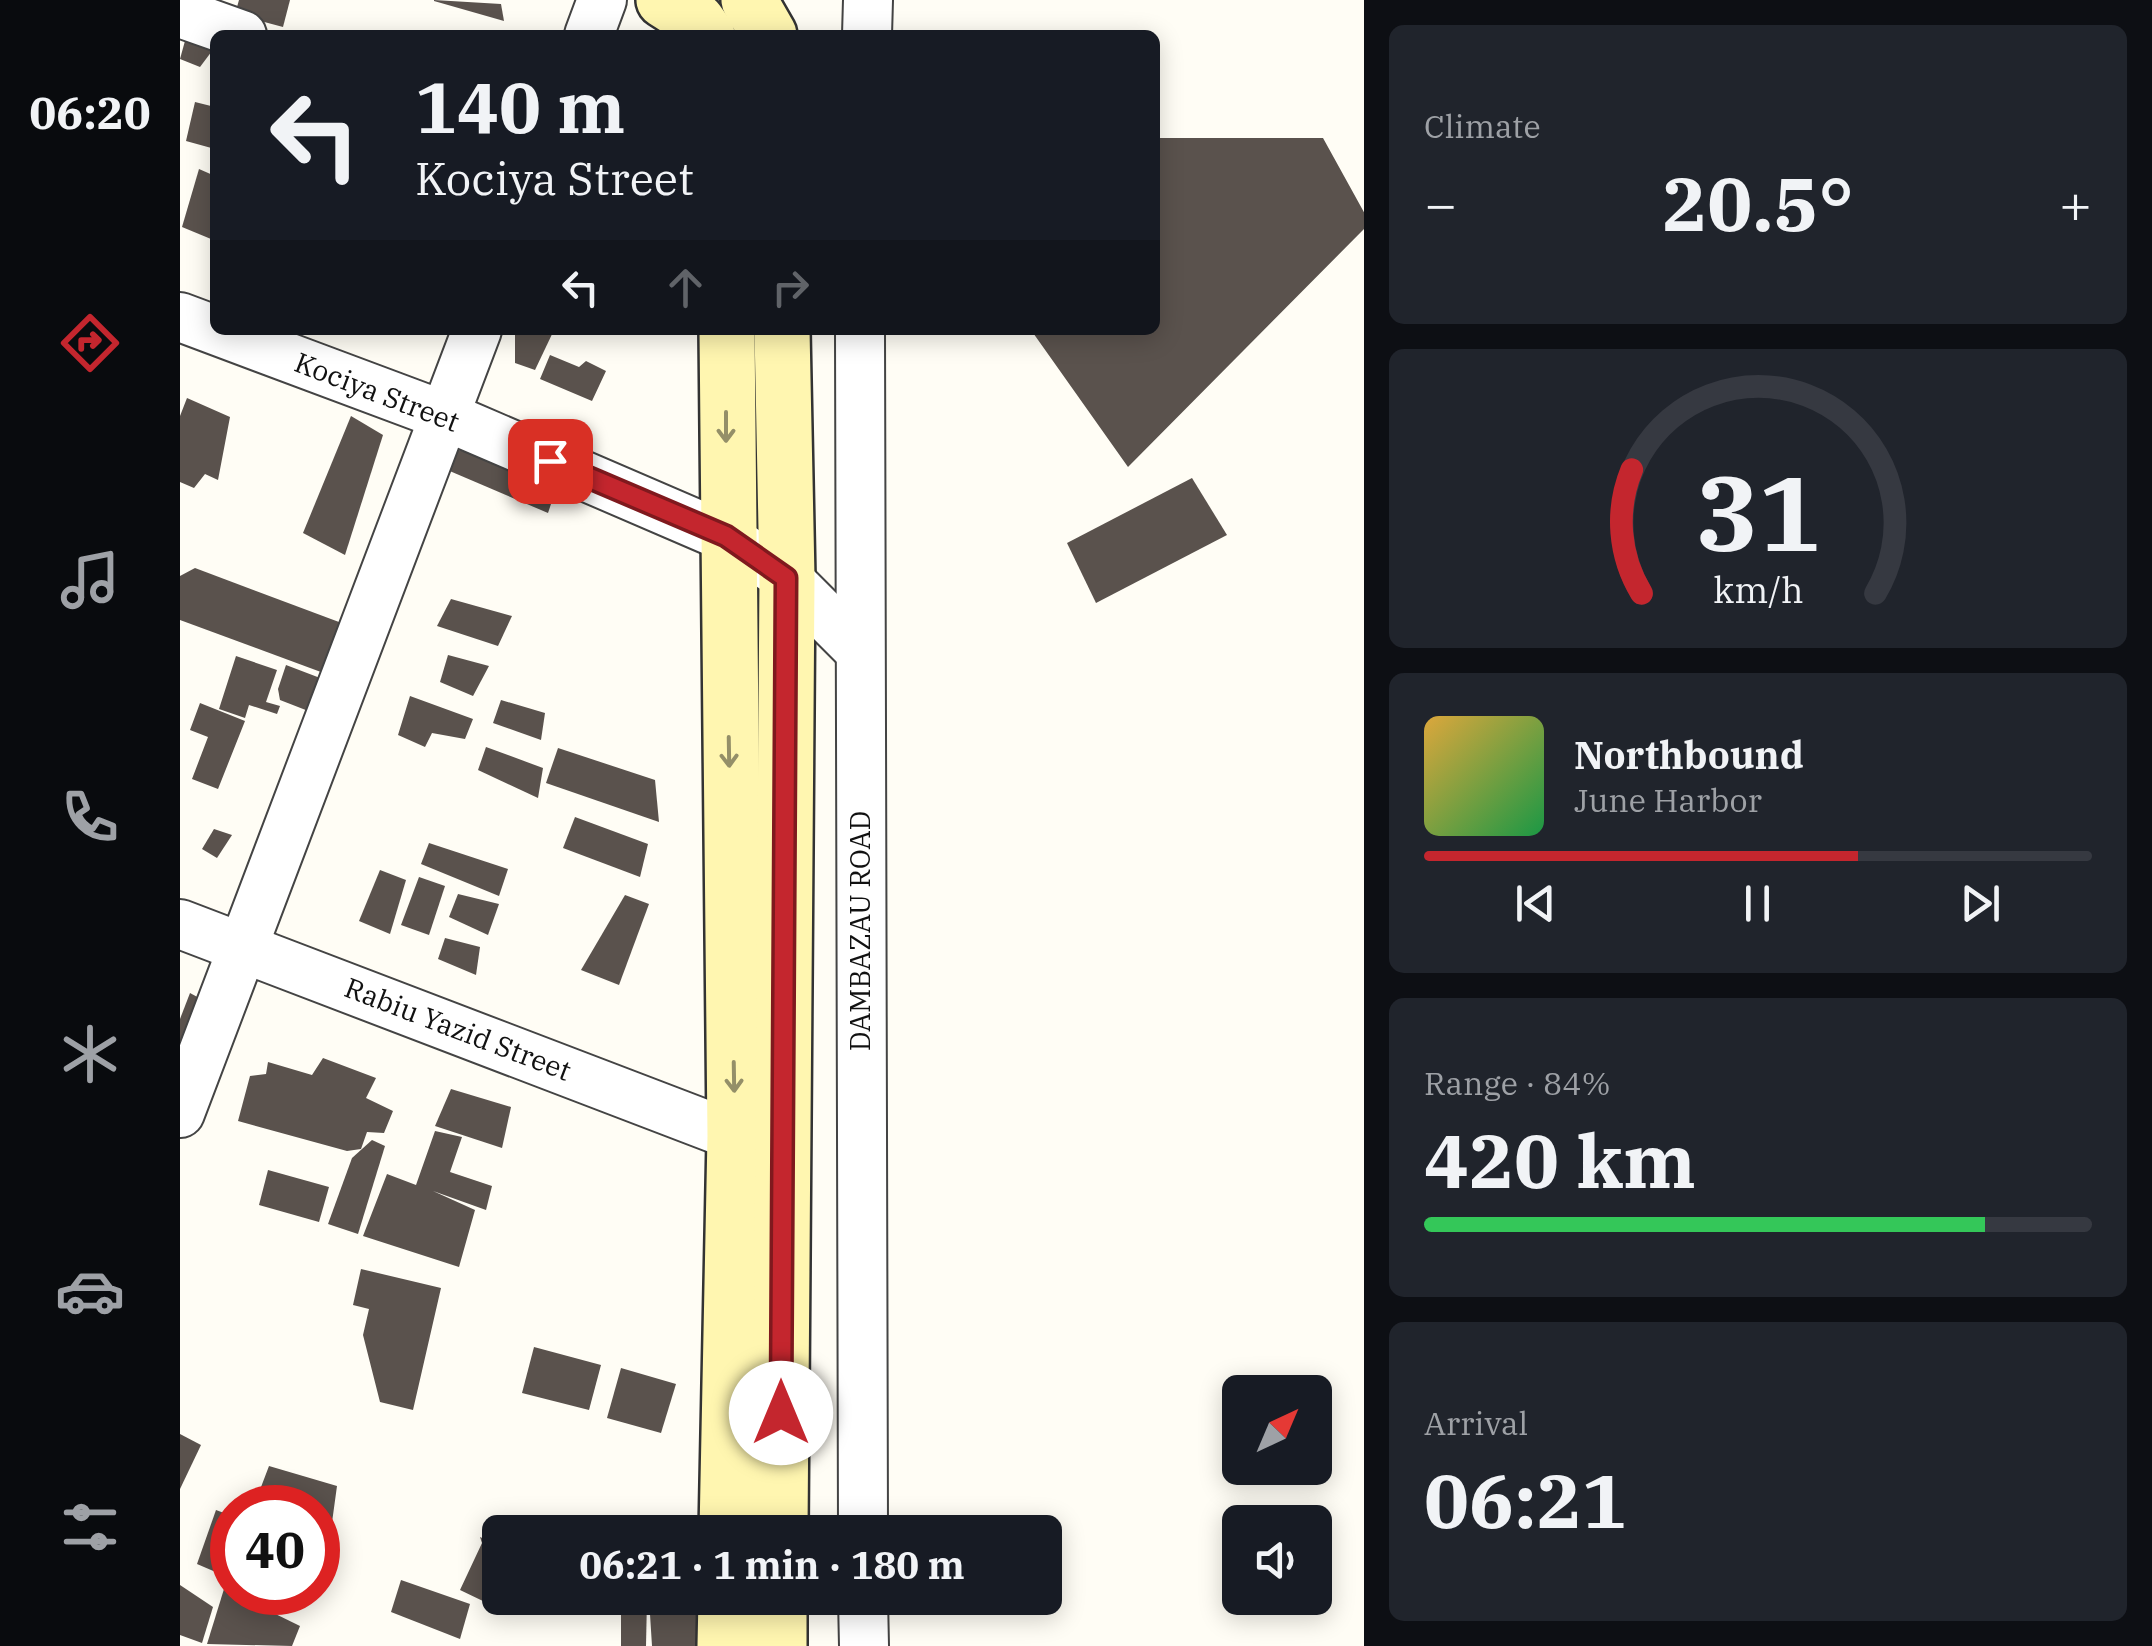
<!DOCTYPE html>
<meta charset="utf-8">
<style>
:root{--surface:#171b24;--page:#20242c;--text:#f1f3f6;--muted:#9ea1a6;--line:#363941;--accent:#c4262e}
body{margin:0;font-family:"IBM Plex Serif",serif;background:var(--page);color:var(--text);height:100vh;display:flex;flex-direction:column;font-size:38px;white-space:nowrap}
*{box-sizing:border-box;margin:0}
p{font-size:32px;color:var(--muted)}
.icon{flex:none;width:55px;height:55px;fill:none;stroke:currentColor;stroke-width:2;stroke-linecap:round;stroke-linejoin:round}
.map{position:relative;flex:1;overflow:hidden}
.drawer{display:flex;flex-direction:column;gap:25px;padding:25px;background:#0d0f14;width:788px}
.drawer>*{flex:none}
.top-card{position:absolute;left:30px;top:30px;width:950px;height:305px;border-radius:15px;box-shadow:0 5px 25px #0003;background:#171b24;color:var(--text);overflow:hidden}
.needle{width:65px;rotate:44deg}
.controls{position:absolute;left:1042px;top:1375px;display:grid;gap:20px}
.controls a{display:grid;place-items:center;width:110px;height:110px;border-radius:15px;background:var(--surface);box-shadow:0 5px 25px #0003;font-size:50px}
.speed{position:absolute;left:30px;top:1485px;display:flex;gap:20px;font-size:50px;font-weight:700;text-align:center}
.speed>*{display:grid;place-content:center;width:130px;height:130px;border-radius:50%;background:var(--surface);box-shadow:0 5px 25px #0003;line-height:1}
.speed .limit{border:15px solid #d22;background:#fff;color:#111}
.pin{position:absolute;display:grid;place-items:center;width:85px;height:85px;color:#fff;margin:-42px;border-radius:20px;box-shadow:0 5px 15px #0006}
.me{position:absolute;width:110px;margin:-55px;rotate:0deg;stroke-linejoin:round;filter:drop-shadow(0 0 8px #0008)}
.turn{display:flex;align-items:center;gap:35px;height:210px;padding:0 40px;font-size:45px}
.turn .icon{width:130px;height:130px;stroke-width:2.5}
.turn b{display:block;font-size:70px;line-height:85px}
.lanes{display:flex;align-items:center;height:95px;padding:0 40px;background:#0003;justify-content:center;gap:50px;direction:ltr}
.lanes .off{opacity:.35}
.big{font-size:75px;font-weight:700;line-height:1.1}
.drawer .widget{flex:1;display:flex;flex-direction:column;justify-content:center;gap:15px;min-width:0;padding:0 35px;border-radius:15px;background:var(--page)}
.drawer .dial{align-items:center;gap:0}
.dial svg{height:260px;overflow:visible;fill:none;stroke:var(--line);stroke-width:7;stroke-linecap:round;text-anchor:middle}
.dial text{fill:var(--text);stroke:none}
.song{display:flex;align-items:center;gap:30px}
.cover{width:120px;height:120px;border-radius:15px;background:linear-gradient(135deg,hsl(40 70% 55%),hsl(140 70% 35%))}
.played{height:10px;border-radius:5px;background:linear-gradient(90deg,var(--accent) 65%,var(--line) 65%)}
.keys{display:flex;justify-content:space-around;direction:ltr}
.heat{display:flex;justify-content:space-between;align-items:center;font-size:55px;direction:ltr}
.charge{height:15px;border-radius:8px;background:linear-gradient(90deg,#34c759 84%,var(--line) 0)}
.trip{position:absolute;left:302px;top:1515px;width:580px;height:100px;border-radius:15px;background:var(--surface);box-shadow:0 5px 25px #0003;font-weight:700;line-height:100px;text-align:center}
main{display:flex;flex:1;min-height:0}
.dock{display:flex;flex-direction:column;width:180px;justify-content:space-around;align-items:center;background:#090b0e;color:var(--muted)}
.dock .icon{width:70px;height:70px}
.dock .on{color:var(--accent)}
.dock b{font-size:45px;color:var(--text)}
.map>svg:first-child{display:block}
.building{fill:#5a524d}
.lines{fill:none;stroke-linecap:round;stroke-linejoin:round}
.street-casing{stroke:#444;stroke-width:52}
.secondary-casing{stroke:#333;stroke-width:60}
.street{stroke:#fff;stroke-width:48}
.secondary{stroke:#fff6b0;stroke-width:55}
.oneway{stroke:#948f68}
.route-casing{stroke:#7f191e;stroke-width:25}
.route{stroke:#c4262e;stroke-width:18}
.labels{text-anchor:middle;stroke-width:10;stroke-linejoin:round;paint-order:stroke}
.street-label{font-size:28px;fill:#111;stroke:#fff}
</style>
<main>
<nav class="dock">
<b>06:20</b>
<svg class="icon on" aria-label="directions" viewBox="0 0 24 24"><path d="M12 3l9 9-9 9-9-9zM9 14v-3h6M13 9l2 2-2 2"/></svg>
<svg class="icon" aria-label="music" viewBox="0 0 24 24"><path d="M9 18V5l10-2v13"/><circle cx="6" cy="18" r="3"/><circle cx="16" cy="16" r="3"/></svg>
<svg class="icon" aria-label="phone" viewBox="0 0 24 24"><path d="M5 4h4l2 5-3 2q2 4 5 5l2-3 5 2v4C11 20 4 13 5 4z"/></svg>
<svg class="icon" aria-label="climate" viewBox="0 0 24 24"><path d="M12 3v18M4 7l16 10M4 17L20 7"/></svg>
<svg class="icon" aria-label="car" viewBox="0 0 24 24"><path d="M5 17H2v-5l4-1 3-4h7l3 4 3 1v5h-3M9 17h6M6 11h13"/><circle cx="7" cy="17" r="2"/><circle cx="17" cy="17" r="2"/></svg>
<svg class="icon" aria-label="filters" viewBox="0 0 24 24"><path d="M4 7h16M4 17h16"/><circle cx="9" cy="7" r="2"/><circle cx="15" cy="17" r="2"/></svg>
</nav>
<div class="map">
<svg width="1185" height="1646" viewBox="0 0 1185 1646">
<rect width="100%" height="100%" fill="#fffdf5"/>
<g class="building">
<polygon points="59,0 110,0 103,27 55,14"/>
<polygon points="254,0 321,4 324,21 254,1"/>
<polygon points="8,30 35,47 20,67 0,59"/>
<polygon points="15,102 35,107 35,149 6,141"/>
<polygon points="975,138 1143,138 1185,214 1185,228 948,467 851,330 975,330"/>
<polygon points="19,169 35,176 35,227 31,239 2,227"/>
<polygon points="335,330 374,330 355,370 335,363"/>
<polygon points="370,355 399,367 406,361 426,371 412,401 360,379"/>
<polygon points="7,398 50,417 38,480 25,474 14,488 0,482 0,416"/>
<polygon points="171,416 203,435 165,555 123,533"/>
<polygon points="270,447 378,483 368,513 265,469"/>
<polygon points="1012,478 1047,535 916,603 887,543"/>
<polygon points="15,568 167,625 149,675 0,620 0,576"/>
<polygon points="271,599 332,616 318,646 257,626"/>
<polygon points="268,655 309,666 293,696 260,682"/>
<polygon points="56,656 97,670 86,702 100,706 97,714 69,705 65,718 39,709"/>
<polygon points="106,665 148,681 136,714 100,700 98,689"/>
<polygon points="230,696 293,719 285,739 252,733 245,747 218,735"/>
<polygon points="321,700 365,713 361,740 313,723"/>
<polygon points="20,703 65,721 38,789 12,779 28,737 10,730"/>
<polygon points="306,747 363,768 358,798 298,770"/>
<polygon points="378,748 475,780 479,822 366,783"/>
<polygon points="395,817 468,844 460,877 383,848"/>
<polygon points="34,829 52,835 37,858 22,849"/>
<polygon points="249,843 328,869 319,896 241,864"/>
<polygon points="200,870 226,880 210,934 179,921"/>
<polygon points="239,877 265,886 249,935 221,925"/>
<polygon points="278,894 319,904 308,935 269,917"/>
<polygon points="445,895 469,904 439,985 401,970"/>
<polygon points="265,938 300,947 296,975 258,959"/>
<polygon points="10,993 45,1012 0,1065 0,1019"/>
<polygon points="143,1058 196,1078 186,1098 213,1111 204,1133 187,1132 181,1149 167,1151 58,1121 70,1076 86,1074 88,1062 132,1075"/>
<polygon points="271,1089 331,1107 322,1148 255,1126"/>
<polygon points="255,1131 282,1137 270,1172 312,1186 306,1210 253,1191 295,1210 279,1267 183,1236 207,1174 236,1185"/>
<polygon points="192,1140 205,1146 178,1234 148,1224 172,1158"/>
<polygon points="88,1170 149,1187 139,1222 79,1205"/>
<polygon points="181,1269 261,1288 233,1410 200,1402 183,1335 189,1309 173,1305"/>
<polygon points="354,1347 421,1365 409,1410 342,1393"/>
<polygon points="441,1368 496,1384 481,1433 427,1418"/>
<polygon points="0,1434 21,1445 0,1489"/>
<polygon points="89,1466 157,1486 150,1537 138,1534 138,1508 73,1508"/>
<polygon points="36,1510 52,1516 52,1579 17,1564"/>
<polygon points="300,1537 320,1546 320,1598 337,1598 330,1614 280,1590 302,1543"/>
<polygon points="221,1580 290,1604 280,1639 211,1612"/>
<polygon points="0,1585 33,1607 22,1643 0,1635"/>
<polygon points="44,1589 120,1626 112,1646 27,1644"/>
<polygon points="441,1598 467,1598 466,1646 441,1646"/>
<polygon points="469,1598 536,1598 535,1646 472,1646"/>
</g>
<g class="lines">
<g class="street-casing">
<g id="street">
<polyline points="0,13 62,35"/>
<polyline points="409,35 422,0"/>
<polyline points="687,35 688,0"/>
<polyline points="0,317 265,416 546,537 607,578 679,650"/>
<polyline points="680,330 683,1532"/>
<polyline points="0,924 555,1136"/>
<polyline points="0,1113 297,330"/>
<polyline points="683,1598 684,1646"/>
</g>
</g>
<g class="secondary-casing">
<g id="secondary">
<polyline points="484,0 517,21 527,35"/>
<polyline points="569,0 589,35"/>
<polyline points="547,330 555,1136 547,1532"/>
<polyline points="600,1532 607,578 602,330"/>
<polyline points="545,1646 546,1598"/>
<polyline points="599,1646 599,1598"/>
</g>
</g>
<use href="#street" class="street"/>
<use href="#secondary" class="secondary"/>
</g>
<defs><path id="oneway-shaft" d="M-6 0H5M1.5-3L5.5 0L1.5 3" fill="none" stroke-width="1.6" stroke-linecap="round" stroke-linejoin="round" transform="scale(2.5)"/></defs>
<g class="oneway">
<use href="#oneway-shaft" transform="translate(546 427) rotate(90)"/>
<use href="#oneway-shaft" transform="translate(549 752) rotate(89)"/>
<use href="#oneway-shaft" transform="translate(554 1077) rotate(89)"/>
</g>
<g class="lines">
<g class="route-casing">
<polyline id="route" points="370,461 546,536 606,578 601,1413"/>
</g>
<use href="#route" class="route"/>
</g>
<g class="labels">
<g class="street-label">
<text transform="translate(197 392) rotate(21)" y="10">Kociya Street</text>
<text transform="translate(680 931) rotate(-90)" y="10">DAMBAZAU ROAD</text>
<text transform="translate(278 1029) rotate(21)" y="10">Rabiu Yazid Street</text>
</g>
</g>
</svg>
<div class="controls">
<a><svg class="needle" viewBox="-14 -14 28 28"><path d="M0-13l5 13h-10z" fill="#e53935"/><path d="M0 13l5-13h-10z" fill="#9ea1a6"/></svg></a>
<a><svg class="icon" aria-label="sound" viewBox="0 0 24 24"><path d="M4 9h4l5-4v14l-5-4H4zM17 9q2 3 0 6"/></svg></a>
</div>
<div class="speed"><div class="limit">40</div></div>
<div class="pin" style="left:370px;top:461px;background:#d93025"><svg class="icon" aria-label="arrive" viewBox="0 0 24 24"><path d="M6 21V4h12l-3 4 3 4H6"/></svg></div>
<svg class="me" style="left:601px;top:1413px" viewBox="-20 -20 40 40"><circle r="19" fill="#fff"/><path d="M0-13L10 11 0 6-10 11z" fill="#c4262e"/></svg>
<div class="trip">06:21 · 1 min · 180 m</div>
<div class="top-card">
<div class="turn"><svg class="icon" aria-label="left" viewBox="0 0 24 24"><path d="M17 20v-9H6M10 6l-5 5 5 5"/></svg><div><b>140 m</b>Kociya Street</div></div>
<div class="lanes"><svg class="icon" aria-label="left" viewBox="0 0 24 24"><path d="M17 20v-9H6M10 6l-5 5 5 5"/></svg><svg class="icon off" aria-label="ahead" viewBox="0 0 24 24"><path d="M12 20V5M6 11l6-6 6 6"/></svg><svg class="icon off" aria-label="right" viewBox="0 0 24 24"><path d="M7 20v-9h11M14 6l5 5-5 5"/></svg></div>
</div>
</div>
<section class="drawer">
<div class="widget"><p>Climate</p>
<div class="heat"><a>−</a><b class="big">20.5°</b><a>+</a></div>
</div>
<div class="widget dial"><svg viewBox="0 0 100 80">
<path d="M14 69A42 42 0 1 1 86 69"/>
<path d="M14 69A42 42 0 0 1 11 31" stroke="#c4262e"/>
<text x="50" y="56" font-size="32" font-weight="700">31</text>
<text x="50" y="72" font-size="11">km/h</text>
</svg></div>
<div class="widget">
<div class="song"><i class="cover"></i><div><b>Northbound</b><p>June Harbor</p></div></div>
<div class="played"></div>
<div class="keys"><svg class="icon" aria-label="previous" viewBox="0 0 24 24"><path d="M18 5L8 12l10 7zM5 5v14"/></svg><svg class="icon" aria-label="pause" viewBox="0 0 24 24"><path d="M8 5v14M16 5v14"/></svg><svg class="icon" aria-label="next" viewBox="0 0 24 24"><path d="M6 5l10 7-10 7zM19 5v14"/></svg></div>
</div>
<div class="widget"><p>Range · 84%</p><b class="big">420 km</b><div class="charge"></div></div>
<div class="widget"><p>Arrival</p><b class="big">06:21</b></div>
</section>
</main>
